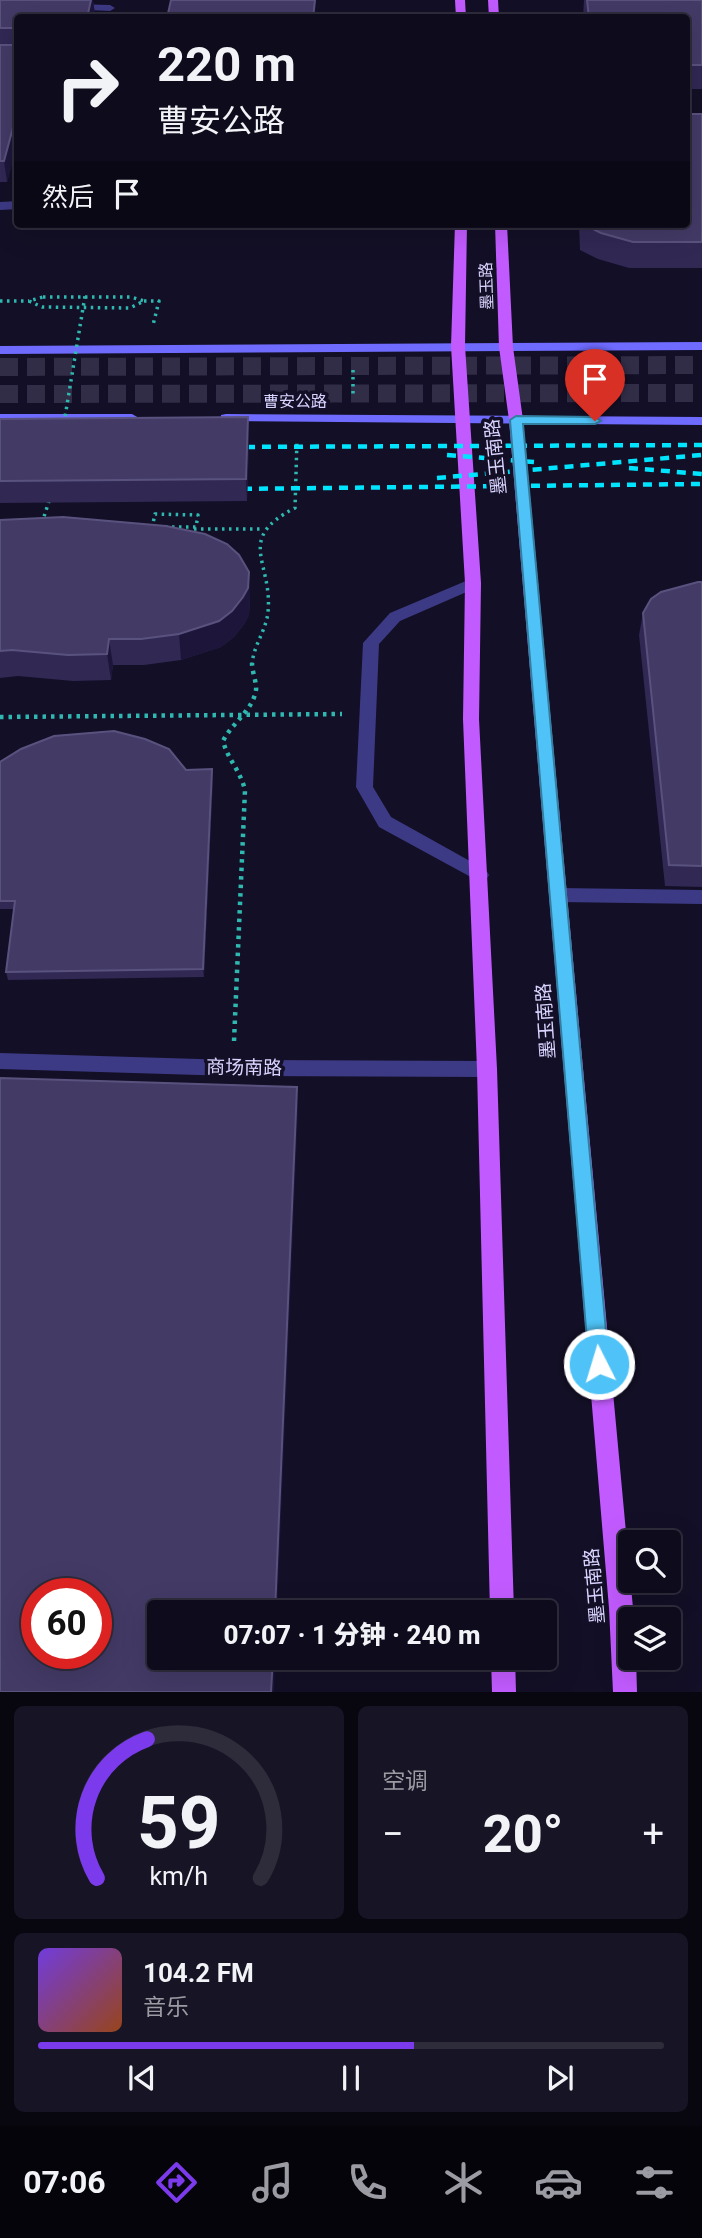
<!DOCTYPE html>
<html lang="zh">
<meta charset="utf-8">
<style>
:root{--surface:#0e0b1c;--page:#171425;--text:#f1f3f6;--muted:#9b9ba3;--line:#2e2b3b;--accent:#7c3aed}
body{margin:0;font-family:Roboto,"Noto Sans SC",sans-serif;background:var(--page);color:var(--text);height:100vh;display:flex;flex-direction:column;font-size:26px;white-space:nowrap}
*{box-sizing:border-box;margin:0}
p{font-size:23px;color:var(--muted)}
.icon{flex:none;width:38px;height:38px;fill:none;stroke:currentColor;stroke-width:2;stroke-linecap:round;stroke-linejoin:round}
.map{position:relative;height:1692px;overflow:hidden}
.drawer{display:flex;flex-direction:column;gap:14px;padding:14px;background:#08060f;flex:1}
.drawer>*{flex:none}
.top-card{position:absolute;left:14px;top:14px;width:676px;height:214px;border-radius:7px;box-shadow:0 7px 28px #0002,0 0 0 2px var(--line);background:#0e0b1c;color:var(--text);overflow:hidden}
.controls{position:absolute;left:618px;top:1530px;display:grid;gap:14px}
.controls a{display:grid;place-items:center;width:63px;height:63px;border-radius:7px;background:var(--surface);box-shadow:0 7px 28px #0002,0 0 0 2px var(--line);font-size:35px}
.speed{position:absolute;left:21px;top:1578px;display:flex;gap:14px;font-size:35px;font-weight:700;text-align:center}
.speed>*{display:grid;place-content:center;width:91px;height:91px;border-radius:50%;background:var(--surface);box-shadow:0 7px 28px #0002,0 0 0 2px var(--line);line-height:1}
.speed .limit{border:10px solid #d22;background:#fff;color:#111}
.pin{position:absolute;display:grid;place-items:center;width:60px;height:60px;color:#fff;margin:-72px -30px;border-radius:50% 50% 50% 0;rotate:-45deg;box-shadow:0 0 7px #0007}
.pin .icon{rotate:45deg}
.me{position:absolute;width:77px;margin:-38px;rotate:355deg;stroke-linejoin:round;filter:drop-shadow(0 0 5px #0008)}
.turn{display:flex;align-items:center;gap:24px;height:147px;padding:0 28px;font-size:32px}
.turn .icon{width:91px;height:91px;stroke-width:2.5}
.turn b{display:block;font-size:49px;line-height:60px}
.then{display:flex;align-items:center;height:66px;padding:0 28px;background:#0003;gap:14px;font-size:26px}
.big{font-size:52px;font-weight:800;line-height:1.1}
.drawer .widget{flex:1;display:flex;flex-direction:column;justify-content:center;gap:10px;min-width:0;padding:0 24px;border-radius:10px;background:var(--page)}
.drawer .dial{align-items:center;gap:0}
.dial svg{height:182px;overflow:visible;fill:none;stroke:var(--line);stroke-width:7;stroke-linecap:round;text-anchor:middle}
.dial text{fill:var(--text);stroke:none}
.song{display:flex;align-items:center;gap:21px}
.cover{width:84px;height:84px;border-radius:10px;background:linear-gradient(135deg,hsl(260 70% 55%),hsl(20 70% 35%))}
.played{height:7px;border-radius:4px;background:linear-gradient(90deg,var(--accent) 60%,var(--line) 60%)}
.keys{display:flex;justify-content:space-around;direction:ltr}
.heat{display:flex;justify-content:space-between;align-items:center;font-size:38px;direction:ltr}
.drawer .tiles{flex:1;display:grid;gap:14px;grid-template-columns:1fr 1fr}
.widget:last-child{grid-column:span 2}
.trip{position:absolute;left:147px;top:1600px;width:410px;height:70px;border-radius:7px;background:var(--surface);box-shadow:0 7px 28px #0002,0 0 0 2px var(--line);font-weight:800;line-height:70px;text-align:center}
.tabs{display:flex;height:112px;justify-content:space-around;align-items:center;background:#06040b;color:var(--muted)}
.tabs .icon{width:49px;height:49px}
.tabs .on{color:var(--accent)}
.tabs b{font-size:32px;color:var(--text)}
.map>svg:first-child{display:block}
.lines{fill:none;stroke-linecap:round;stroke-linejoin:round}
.highway-tunnel{stroke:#312d47;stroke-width:18;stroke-dasharray:18 9;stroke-linecap:butt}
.path-far1{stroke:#2fb8b0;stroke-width:3.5;stroke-dasharray:2.5 4.5;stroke-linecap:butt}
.path{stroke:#2fb8b0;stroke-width:4.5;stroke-dasharray:3.5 5;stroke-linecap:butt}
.lane{fill:#3d3a85;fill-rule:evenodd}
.street{fill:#3d3a85;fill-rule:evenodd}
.secondary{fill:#6f6bff;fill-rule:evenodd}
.primary{fill:#c25bff;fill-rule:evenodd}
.rail{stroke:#00e5ff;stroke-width:4.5;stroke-dasharray:9 7;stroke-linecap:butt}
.path-bridge{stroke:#2fb8b0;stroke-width:3.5;stroke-dasharray:2.5 4.5;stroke-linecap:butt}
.wall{fill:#312854}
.shaded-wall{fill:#1d163a}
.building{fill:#433a66;stroke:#5a527e;stroke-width:2;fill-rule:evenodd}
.route{fill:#4fc3f7;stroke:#337fa1;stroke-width:2}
.labels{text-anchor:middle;stroke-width:7;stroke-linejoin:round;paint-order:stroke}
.far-street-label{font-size:16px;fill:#d9d4ff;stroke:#130f26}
.street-label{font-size:19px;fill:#d9d4ff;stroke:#130f26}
</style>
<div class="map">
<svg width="702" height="1692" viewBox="0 0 702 1692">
<rect width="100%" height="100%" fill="#130f26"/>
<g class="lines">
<g class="highway-tunnel">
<polyline points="0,367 702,365"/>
<polyline points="0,394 702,393"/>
</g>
<g class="path-far1">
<polygon points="43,297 131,297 144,301 130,308 42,307 29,301"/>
<polyline points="0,301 29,301"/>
<polyline points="144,301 159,301 153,325"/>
<polyline points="353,370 353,396"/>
<polyline points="42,523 50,498"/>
<polyline points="152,528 155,514 198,515 196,527 165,527"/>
<polyline points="194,529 264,529"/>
<path d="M252,665C253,646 266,631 268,612C273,562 234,539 295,508L297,440"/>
</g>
<g class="path">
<polyline points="0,717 342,714"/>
<path d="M234,1041L245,790C240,770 228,760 223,741C232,723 253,710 256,690C257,683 252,672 252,663"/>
</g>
<g class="lane">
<polygon points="70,4 110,5 115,8 110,11 66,9 65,7"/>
<polygon points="18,201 18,209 0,210 0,202"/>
<polygon points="473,578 481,583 478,587 400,621 379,644 373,787 391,817 486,870 489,875 486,880 480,882 379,827 356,787 363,643 390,613"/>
<polygon points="560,888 702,890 702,904 560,902 554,900 551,895 554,890"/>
</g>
<polygon class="street" points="0,1053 232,1060 487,1061 494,1063 497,1069 494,1075 487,1077 232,1076 0,1069"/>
<g class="secondary">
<polygon points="702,342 702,350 0,354 0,346"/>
<polygon points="0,414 132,414 139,418 132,422 0,422"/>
<polygon points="226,414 702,417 702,425 221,421 221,415"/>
</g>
<g class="primary">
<polygon points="455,0 465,0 466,18 456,18"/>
<polygon points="488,0 498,0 499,18 489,18"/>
<polygon points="455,224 467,224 465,346 481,583 479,719 497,1069 514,1612 490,1612 477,1069 463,719 465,583 451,346"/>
<polygon points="495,224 507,224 513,347 523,420 633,1608 634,1619 630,1619 630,1657 636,1657 637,1692 613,1692 609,1608 509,420 499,347"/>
<polygon points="491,1657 515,1657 516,1692 492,1692"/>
</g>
<g class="rail">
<polyline points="230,447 702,445"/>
<polyline points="447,455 534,462"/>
<polyline points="629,468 702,474"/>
<polyline points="437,478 702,455"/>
<polyline points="227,489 702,484"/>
</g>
<polyline class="path-bridge" points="64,423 85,296"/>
</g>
<g class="wall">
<polygon points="0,0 93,0 95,14 18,18 18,142 7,182 0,182"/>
<polygon points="584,0 702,0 702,89 686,89 686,18 583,18"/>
<polygon points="702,114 702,268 629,268 598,259 580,250 579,224 686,224"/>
<polygon points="0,419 249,439 247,501 0,503"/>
<polygon points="0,520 250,598 249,615 245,623 234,637 221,647 181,660 144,665 113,665 111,680 73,681 18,676 0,678"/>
<polygon points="702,582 702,887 665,886 639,635 643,613"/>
<polygon points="0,762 186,770 212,769 213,778 204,977 8,980 6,972 14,909 0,909"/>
</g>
<g class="shaded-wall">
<polygon points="91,0 93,0 95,14 94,18 87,18"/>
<polygon points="315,0 316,0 315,18 313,18"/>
<polygon points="18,109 18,142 7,182 4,161"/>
<polygon points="248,417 249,439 247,501 246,479"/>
<polygon points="249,572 250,598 249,615 245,623 234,637 221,647 181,660 179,634"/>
<polygon points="109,639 113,665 111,680 107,654"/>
<polygon points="212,769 213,778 204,977 203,969"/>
<polygon points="297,1087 298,1111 277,1612 275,1612"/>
<polygon points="273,1657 275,1657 274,1692 271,1692"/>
</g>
<g class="building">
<polygon points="0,0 91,0 87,18 18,18 18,28 0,28"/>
<polygon points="171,0 315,0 313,18 167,18"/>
<polygon points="587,0 702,0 702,65 686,65 686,18 589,18"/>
<polygon points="0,45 18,45 18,109 4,161 0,161"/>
<polygon points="686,114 702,114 702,242 633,242 601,233 583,224 686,224"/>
<polygon points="248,417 246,479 0,481 0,419"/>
<polygon points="63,517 166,526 205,534 227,544 239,555 249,572 248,588 243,597 232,611 219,621 179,634 141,639 109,639 107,654 68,655 12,650 0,651 0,520"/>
<polygon points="698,582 702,582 702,866 669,865 643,613 651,599 661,592"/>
<polygon points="114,731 145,739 169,749 186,770 212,769 203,969 6,972 15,901 0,901 0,762 21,749 54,736"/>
<path d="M0,1078L297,1087L275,1612H159V1657H273L271,1692H0ZM37,1594H96V1654H37Z"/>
</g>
<polygon class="route" points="516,416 595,417 601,421 595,424 523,424 609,1364 606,1370 599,1373 592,1370 589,1364 510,420"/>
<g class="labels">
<g class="far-street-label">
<text transform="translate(486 286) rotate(-92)" y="6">墨玉路</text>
<text x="295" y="407">曹安公路</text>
</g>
<g class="street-label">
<text transform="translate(495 457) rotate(-96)" y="7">墨玉南路</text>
<text transform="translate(545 1021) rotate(-94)" y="7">墨玉南路</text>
<text transform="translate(244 1067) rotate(1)" y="7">商场南路</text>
<text transform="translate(594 1586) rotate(-95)" y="7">墨玉南路</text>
</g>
</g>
</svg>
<div class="controls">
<a><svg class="icon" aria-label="search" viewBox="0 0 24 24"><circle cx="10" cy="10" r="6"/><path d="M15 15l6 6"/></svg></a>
<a><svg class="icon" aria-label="layers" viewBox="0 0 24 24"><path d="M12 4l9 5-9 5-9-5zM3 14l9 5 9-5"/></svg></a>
</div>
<div class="speed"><div class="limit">60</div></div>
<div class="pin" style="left:595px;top:421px;background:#d93025"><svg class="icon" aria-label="arrive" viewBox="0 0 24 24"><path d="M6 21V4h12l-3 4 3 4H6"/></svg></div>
<svg class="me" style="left:599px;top:1364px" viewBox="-20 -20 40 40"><circle r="17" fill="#4fc3f7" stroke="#fff" stroke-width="3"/><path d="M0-11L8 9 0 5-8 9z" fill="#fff"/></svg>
<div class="trip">07:07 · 1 分钟 · 240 m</div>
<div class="top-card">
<div class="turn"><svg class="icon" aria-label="right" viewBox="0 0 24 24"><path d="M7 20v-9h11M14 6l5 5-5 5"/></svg><div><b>220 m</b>曹安公路</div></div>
<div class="then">然后<svg class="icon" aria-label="arrive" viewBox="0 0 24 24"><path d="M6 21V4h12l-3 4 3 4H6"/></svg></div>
</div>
</div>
<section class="drawer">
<div class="tiles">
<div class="widget dial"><svg viewBox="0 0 100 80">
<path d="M14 69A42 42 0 1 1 86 69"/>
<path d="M14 69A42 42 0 0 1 36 8" stroke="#7c3aed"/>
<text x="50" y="56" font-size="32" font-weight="700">59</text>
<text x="50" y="72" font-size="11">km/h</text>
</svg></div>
<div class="widget"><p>空调</p>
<div class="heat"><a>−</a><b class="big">20°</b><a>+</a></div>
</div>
<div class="widget">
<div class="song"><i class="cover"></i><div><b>104.2 FM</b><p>音乐</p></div></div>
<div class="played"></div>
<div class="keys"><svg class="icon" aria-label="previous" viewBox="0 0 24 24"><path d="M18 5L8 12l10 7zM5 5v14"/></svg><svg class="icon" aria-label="pause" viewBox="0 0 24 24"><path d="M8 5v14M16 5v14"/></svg><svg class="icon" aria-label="next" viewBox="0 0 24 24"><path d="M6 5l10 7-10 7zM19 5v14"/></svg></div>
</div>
</div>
</section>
<nav class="tabs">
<b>07:06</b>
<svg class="icon on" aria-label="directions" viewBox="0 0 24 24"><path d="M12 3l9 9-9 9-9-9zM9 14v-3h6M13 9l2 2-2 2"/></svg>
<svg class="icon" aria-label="music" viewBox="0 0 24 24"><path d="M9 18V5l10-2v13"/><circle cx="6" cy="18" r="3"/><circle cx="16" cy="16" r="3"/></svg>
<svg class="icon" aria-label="phone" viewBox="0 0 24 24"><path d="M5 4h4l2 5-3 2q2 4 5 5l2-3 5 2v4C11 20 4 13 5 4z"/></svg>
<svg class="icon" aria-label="climate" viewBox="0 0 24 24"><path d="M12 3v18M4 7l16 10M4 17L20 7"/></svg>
<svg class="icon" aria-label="car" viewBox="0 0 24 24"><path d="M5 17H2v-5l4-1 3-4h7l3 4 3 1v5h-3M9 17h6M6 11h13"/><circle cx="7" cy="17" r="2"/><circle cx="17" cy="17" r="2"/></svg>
<svg class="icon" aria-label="filters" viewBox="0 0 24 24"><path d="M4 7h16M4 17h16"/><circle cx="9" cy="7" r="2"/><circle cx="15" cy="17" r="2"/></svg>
</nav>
